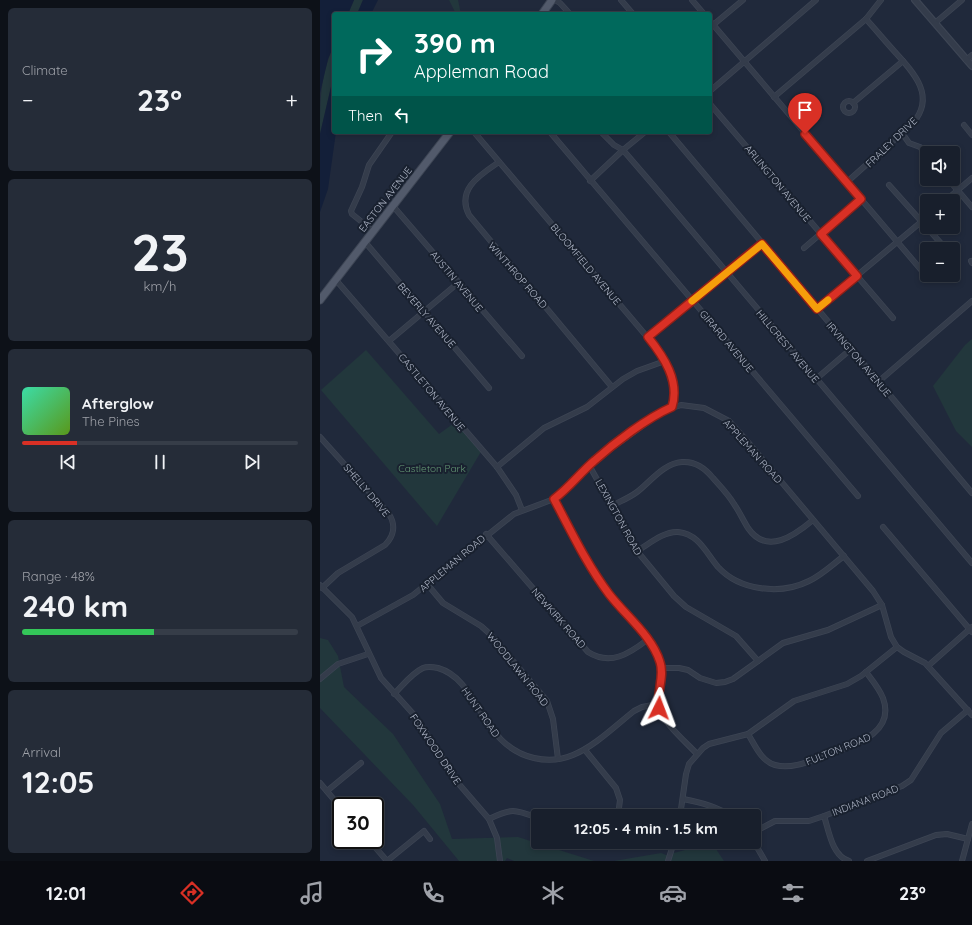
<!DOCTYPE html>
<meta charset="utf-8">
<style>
:root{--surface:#181f2c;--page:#252c38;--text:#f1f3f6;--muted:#9fa2a9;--line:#363d48;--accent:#d93025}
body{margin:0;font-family:Quicksand,sans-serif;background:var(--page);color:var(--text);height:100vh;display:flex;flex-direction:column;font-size:15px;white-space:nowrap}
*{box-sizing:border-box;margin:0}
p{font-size:13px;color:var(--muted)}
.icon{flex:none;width:22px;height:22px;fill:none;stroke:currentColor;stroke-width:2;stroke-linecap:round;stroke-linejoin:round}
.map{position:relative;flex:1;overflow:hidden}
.details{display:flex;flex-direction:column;gap:8px;padding:8px;background:#0d1118;width:320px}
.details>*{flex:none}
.top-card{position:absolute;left:12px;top:12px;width:380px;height:122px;border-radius:4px;box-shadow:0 2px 6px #0003,0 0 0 1px var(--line);background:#00695c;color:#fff;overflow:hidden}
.tools{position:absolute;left:600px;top:146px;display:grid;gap:8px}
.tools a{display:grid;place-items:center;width:40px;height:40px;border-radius:4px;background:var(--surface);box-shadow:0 2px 6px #0003,0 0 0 1px var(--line);font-size:20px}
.speed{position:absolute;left:12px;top:797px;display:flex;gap:8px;font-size:20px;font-weight:700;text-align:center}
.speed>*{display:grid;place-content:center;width:52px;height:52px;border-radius:50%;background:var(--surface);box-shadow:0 2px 6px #0003,0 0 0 1px var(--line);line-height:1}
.speed .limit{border:2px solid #111;border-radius:6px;background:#fff;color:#111}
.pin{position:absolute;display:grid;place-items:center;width:34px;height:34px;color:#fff;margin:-41px -17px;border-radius:50% 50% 50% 0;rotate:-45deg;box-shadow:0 0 4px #0007}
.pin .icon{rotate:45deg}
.me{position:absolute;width:44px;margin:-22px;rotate:3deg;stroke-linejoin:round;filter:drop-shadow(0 0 3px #0008)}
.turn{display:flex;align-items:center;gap:14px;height:84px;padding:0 16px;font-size:18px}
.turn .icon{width:52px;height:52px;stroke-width:2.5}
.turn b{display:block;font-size:28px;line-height:34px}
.then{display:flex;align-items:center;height:38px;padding:0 16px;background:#0003;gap:8px;font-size:15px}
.big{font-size:30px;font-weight:700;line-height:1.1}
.details .card{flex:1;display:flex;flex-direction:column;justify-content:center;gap:6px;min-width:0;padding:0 14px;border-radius:6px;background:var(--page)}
.details .dial{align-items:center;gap:0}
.dial b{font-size:52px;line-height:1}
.song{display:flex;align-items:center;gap:12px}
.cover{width:48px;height:48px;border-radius:6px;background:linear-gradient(135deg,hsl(160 70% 55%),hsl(90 70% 35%))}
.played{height:4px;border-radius:2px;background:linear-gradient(90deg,var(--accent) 20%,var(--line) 20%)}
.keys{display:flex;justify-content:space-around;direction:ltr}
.heat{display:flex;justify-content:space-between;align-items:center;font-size:22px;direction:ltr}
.charge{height:6px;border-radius:3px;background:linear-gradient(90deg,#34c759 48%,var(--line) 0)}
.trip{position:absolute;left:211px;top:809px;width:230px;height:40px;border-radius:4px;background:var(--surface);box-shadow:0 2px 6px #0003,0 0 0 1px var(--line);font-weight:700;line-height:40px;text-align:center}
.dock{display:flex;height:64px;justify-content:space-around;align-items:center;background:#0a0c12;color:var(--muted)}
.dock .icon{width:28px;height:28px}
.dock .active{color:var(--accent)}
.dock b{font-size:18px;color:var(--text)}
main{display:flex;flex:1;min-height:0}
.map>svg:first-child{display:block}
.green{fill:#22373c}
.water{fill:#131f39}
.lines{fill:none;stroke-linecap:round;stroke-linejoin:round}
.minor-casing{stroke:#3d4554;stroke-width:6}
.tertiary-casing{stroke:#3d4554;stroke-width:8}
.primary-casing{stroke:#3d4554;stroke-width:9}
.minor{stroke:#343c4b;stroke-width:4.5}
.tertiary{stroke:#343c4b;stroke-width:5.5}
.primary{stroke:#525a6b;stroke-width:7}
.route-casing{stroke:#8d1f18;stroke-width:10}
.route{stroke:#d93025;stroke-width:7}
.slow{stroke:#f59e0b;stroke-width:7}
.labels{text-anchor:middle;stroke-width:4;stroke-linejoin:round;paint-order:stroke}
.street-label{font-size:10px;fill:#afb6c7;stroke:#19212f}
.park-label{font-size:10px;fill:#659975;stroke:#19212f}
</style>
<main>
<section class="details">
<div class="card"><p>Climate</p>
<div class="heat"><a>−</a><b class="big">23°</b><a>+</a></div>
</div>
<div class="card dial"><b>23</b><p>km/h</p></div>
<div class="card">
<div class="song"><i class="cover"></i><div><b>Afterglow</b><p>The Pines</p></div></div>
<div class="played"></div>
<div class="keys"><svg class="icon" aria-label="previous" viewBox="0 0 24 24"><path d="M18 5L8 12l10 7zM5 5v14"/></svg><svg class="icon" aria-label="pause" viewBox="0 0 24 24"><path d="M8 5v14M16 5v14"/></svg><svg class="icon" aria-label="next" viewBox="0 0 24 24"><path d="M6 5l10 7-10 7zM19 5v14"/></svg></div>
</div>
<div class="card"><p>Range · 48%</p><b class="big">240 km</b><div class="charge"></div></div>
<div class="card"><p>Arrival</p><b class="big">12:05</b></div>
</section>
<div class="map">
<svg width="652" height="861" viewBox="0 0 652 861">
<rect width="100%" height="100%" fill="#20293b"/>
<g class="green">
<polygon points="34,0 43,0 37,14 28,14"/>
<polygon points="129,0 138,0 141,14 136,14"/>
<path d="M14,45V74L0,134C0,100 0,77 14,45Z"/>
<polygon points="652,339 652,447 636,431 613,386 645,345"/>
<polygon points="46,350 119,434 137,421 162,450 117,526 1,390"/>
<polygon points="0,638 8,640 18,656 24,687 73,734 120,804 132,839 198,837 274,861 194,861 187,858 185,861 139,861 93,805 0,708"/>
<polygon points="392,843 404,861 294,861 341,853 346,855"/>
</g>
<g class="water">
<polygon points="0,0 34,0 28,14 14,14 14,45 8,59 0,93"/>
<polygon points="43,0 58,0 51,14 37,14"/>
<polygon points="14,74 14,132 16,132 8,189 0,212 0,134"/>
</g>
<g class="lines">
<g class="minor-casing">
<g id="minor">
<polyline points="235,0 240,3 250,14"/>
<polyline points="301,0 313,14"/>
<polyline points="372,0 384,14"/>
<polyline points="390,21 608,278"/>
<polyline points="615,23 642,0"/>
<polyline points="393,25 423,0"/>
<polyline points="646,60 652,55"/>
<polyline points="390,91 496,0"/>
<polyline points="454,97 546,19 561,0"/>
<circle cx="529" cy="107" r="6"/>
<polyline points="533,103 583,61"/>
<polyline points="390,104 573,318"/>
<polyline points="644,125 652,135"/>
<path d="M154,132L339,351C349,368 358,387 352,407"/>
<polyline points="230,132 538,496"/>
<polyline points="281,132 294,145 303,150 334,186 652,563"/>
<polyline points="349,132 652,493"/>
<polyline points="582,133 589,143 600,147 607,155"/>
<path d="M179,162C160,175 136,189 149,215L292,387"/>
<polyline points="628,179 652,207"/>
<polyline points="270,181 303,150 325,132"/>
<path d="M527,182L593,123C616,96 594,73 575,52C565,41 556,30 546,19"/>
<polyline points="569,185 626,249"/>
<polyline points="625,201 652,178"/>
<polyline points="73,206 202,356"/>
<polyline points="53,231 32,214 31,211 42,187 49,165 72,132"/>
<polyline points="45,242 169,388"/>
<polyline points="484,248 541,199"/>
<polyline points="633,257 636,260"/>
<polyline points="651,261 652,263"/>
<polyline points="15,279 177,467 196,495 202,510"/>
<polyline points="497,309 607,217"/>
<polyline points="328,337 442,244"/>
<polyline points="69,341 138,283"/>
<polyline points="496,379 531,349"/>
<polyline points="558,382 652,301"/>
<path d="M0,437L69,514C76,525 74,536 65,545L18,573L2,588"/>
<polyline points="269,465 317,551 354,596 366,607 416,636 438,661"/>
<polyline points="177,467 224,428 267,407 303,379 317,371 345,361"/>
<path d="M234,499C251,531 267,565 289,594C304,614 324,631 336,654C348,675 334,689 339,707C343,723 366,742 377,754"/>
<path d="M293,505C301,501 309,498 317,492C330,482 344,463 362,462C375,461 385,468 393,478C400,486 408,494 414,504C419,511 423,520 428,528C447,556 475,535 493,520"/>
<polyline points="563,527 652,632"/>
<path d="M166,534L268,652C290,666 309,654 327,640"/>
<path d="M317,551C329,544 344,531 358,532C379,534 386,553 398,567C420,591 461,595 489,581C502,575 513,564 524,556"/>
<polyline points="107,584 123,603 161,626 171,635 227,701 233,719 238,759"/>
<polyline points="0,585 32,617 61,678 96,717 138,783 169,819 177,838 180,861"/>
<polyline points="37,626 93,595 194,514 234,499 243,493 275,460 343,411 361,405 384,408 409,421 427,441 553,591 562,605 571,637 577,647 584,652 605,663 652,715"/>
<polyline points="608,666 652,627"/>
<polyline points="342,668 359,668 368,670 380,678 396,683 405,682 413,679 463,643 508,630 562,605"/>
<polyline points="0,679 18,664 48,654"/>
<path d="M74,694C83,685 92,673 103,668C108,666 113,667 118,668C160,680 160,746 214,758C227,761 241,760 253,755C275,746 295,726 314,711L322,707L338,704"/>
<path d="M428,734C435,745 441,761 455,765C473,770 492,760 509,754C533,745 576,734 563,698C559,688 552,680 546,672"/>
<polyline points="265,750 296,788 300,800 298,816"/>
<polyline points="0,783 21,808"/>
<polyline points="7,791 41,763"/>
<path d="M363,799C380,802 396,806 411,816"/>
<polyline points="360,816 366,774 369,764 383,748 389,744 428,734 474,701 527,684 541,676 577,647"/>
<path d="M504,816C509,831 512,856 529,861"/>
<path d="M169,819C192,808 194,809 218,818"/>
<polyline points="434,832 455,821 489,821 504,816 582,786 591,780 621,733 648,710"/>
<polyline points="49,840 67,861"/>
<polyline points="434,842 445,861"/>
<polyline points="67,861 104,831 110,839"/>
<polyline points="348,861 354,842"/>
<polyline points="547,861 616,835 627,834 648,839"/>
<polyline points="642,861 652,824"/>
</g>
</g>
<g class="tertiary-casing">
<polyline id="tertiary" points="595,0 652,66"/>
</g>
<g class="primary-casing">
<g id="primary">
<polyline points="222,14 232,0"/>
<polyline points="0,300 130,132"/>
</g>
</g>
<use href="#minor" class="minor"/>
<use href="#tertiary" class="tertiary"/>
<use href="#primary" class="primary"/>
</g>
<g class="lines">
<g class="route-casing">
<path id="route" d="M339,708C336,693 345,677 340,662C332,636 306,616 289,594C267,565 251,531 234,499C249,488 260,473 274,461C294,443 327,418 352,407C360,381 344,357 328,337L439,246L442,244L497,309L537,276L501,234L541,199L485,134"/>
</g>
<use href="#route" class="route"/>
<polyline class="slow" points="372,301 442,244 497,309 508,300"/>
</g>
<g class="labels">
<g class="street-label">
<text transform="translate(571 142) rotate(-44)" y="4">FRALEY DRIVE</text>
<text transform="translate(458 183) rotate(50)" y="4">ARLINGTON AVENUE</text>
<text transform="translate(65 199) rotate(-52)" y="4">EASTON AVENUE</text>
<text transform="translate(266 264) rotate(50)" y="4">BLOOMFIELD AVENUE</text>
<text transform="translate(198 275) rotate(49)" y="4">WINTHROP ROAD</text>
<text transform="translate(137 281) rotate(50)" y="4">AUSTIN AVENUE</text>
<text transform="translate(107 315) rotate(49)" y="4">BEVERLY AVENUE</text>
<text transform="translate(407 341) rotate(50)" y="4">GIRARD AVENUE</text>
<text transform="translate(468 346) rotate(50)" y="4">HILLCREST AVENUE</text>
<text transform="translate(539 359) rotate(50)" y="4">IRVINGTON AVENUE</text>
<text transform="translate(112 392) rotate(50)" y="4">CASTLETON AVENUE</text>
<text transform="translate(433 451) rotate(48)" y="4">APPLEMAN ROAD</text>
<text transform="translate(47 490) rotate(50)" y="4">SHELLY DRIVE</text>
<text transform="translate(299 517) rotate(61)" y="4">LEXINGTON ROAD</text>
<text transform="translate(132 563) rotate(-40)" y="4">APPLEMAN ROAD</text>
<text transform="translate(239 618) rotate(49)" y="4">NEWKIRK ROAD</text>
<text transform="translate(198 669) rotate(51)" y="4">WOODLAWN ROAD</text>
<text transform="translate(161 712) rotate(55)" y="4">HUNT ROAD</text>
<text transform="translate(116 749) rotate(56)" y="4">FOXWOOD DRIVE</text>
<text transform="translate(518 749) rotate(-22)" y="4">FULTON ROAD</text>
<text transform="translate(545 800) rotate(-21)" y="4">INDIANA ROAD</text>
</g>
<g class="park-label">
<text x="112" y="472">Castleton Park</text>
</g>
</g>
</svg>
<div class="tools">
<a><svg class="icon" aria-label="sound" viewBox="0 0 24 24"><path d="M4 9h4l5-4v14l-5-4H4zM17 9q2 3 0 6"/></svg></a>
<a>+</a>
<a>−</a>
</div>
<div class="speed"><div class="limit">30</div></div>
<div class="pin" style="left:485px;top:134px;background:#d93025"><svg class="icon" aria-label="arrive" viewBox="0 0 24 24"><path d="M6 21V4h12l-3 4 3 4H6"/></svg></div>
<svg class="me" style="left:339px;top:708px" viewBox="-20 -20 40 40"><path d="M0-17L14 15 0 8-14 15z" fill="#d93025" stroke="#fff" stroke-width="4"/></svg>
<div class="trip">12:05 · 4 min · 1.5 km</div>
<div class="top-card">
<div class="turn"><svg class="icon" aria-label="right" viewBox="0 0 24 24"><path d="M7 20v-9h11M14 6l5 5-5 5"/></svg><div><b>390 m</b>Appleman Road</div></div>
<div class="then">Then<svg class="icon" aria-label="left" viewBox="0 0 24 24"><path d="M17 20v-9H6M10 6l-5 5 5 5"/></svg></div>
</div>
</div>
</main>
<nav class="dock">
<b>12:01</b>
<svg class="icon active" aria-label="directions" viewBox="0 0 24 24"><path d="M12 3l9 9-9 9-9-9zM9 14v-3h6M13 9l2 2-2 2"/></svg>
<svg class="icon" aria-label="music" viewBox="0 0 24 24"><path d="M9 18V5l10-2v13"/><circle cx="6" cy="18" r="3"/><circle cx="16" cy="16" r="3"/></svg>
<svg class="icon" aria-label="phone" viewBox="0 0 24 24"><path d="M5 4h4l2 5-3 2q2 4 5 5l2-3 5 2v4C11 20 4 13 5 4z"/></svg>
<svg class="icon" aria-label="climate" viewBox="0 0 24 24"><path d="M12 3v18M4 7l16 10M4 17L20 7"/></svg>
<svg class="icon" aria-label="car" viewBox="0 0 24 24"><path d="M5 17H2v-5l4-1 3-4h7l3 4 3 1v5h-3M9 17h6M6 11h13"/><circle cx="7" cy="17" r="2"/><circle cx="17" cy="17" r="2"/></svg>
<svg class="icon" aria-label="filters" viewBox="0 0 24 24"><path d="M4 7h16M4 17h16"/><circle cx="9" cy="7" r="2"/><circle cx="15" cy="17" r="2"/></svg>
<b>23°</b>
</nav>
